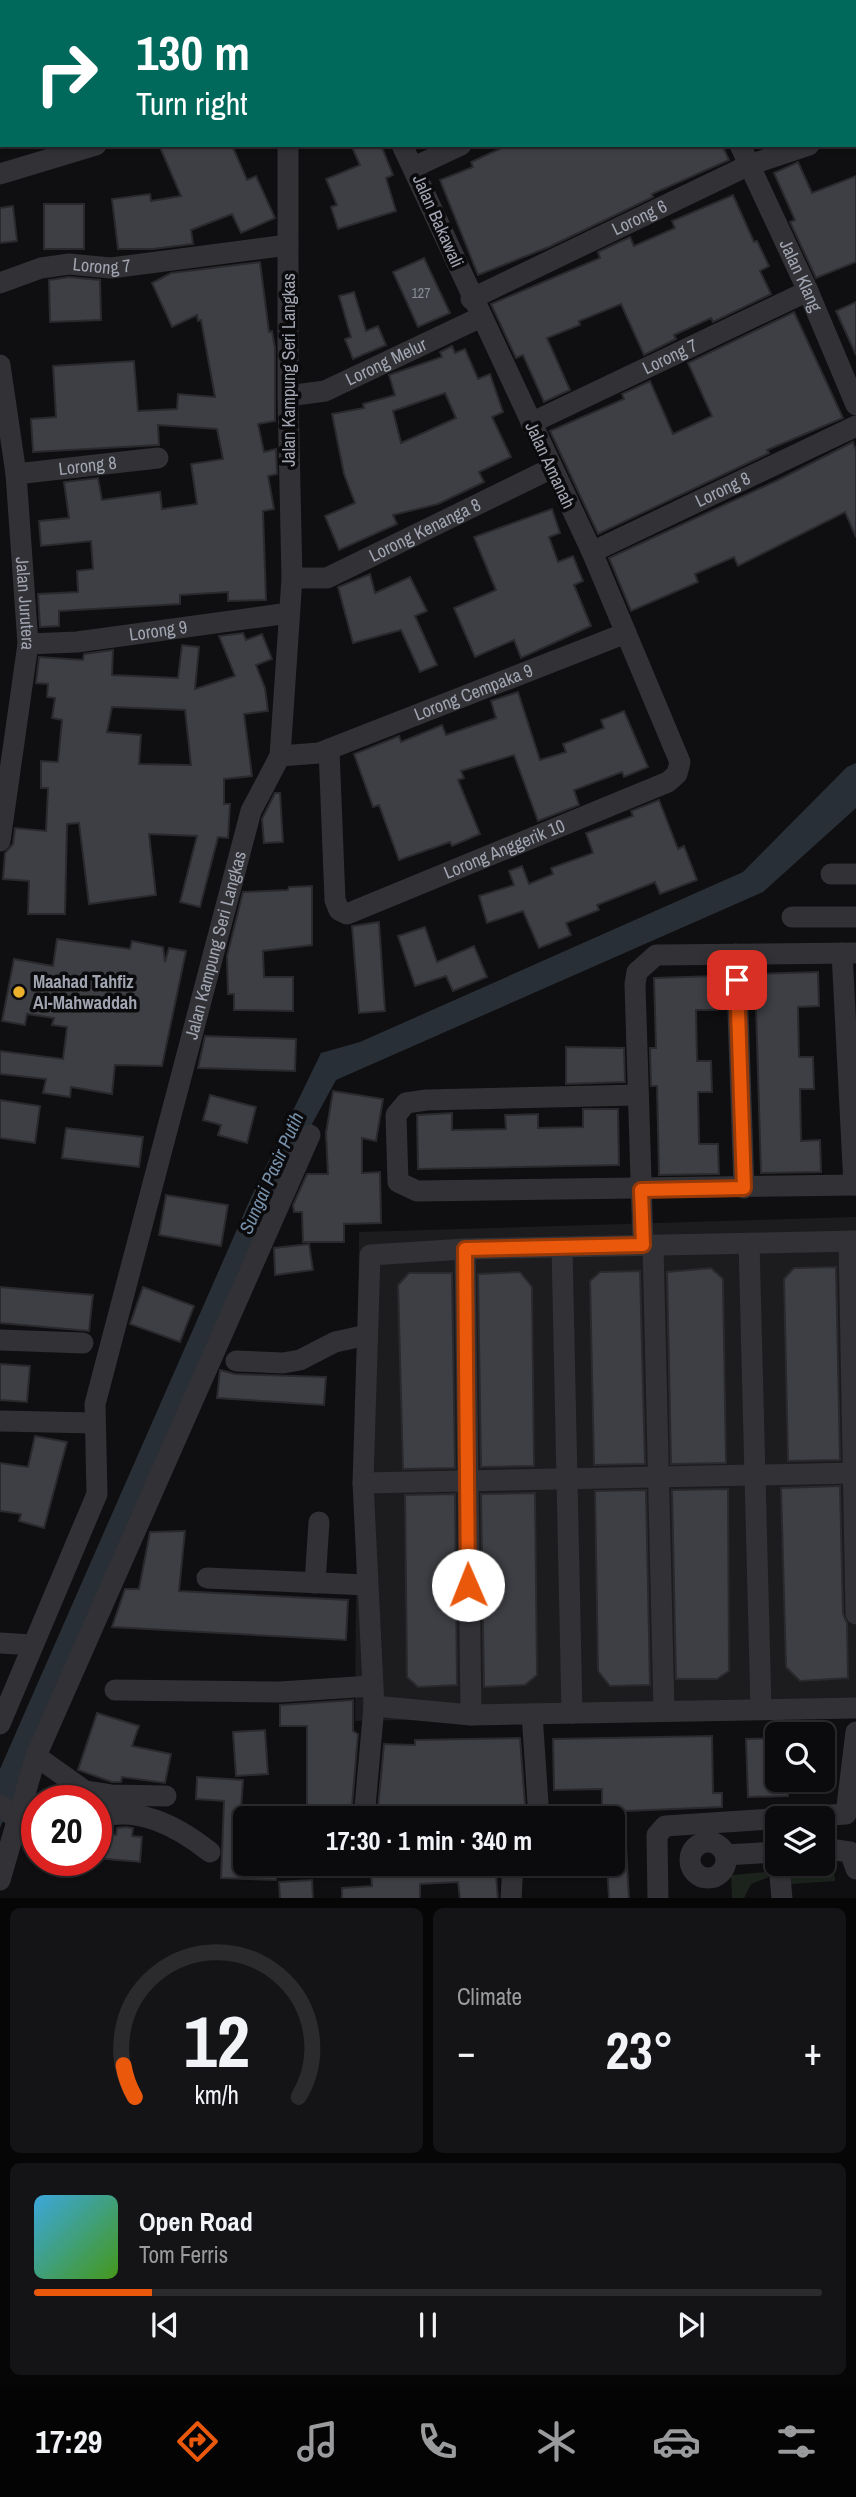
<!DOCTYPE html>
<meta charset="utf-8">
<style>
:root{--surface:#0b0b0d;--page:#141416;--text:#f1f3f6;--muted:#9a9b9d;--line:#2b2b2e;--accent:#ea580c}
body{margin:0;font-family:"Archivo Narrow",sans-serif;background:var(--page);color:var(--text);height:100vh;display:flex;flex-direction:column;font-size:26px;white-space:nowrap}
*{box-sizing:border-box;margin:0}
p{font-size:23px;color:var(--muted)}
.icon{flex:none;width:38px;height:38px;fill:none;stroke:currentColor;stroke-width:2;stroke-linecap:round;stroke-linejoin:round}
.map{position:relative;height:1898px;overflow:hidden}
.details{display:flex;flex-direction:column;gap:10px;padding:10px;background:#060607;flex:1}
.details>*{flex:none}
.banner{position:absolute;left:0px;top:0px;width:858px;height:147px;box-shadow:0 2px 5px #0004,0 0 0 2px var(--line);background:#00695c;color:#fff;overflow:hidden}
.tools{position:absolute;left:765px;top:1722px;display:grid;gap:14px}
.tools a{display:grid;place-items:center;width:70px;height:70px;border-radius:10px;background:var(--surface);box-shadow:0 2px 5px #0004,0 0 0 2px var(--line);font-size:35px}
.speed{position:absolute;left:21px;top:1785px;display:flex;gap:14px;font-size:35px;font-weight:700;text-align:center}
.speed>*{display:grid;place-content:center;width:91px;height:91px;border-radius:50%;background:var(--surface);box-shadow:0 2px 5px #0004,0 0 0 2px var(--line);line-height:1}
.speed .limit{border:10px solid #d22;background:#fff;color:#111}
.pin{position:absolute;display:grid;place-items:center;width:60px;height:60px;color:#fff;margin:-30px;border-radius:14px;box-shadow:0 4px 10px #0006}
.me{position:absolute;width:77px;margin:-38px;rotate:359deg;stroke-linejoin:round;filter:drop-shadow(0 0 5px #0008)}
.turn{display:flex;align-items:center;gap:24px;height:147px;padding:0 21px;font-size:32px}
.turn .icon{width:91px;height:91px;stroke-width:2.5}
.turn b{display:block;font-size:49px;line-height:60px}
.big{font-size:52px;font-weight:700;line-height:1.1}
.details .widget{flex:1;display:flex;flex-direction:column;justify-content:center;gap:10px;min-width:0;padding:0 24px;border-radius:10px;background:var(--page)}
.details .dial{align-items:center;gap:0}
.dial svg{height:182px;overflow:visible;fill:none;stroke:var(--line);stroke-width:7;stroke-linecap:round;text-anchor:middle}
.dial text{fill:var(--text);stroke:none}
.song{display:flex;align-items:center;gap:21px}
.cover{width:84px;height:84px;border-radius:10px;background:linear-gradient(135deg,hsl(200 70% 55%),hsl(100 70% 35%))}
.played{height:7px;border-radius:4px;background:linear-gradient(90deg,var(--accent) 15%,var(--line) 15%)}
.keys{display:flex;justify-content:space-around;direction:ltr}
.heat{display:flex;justify-content:space-between;align-items:center;font-size:38px;direction:ltr}
.details .tiles{flex:1;display:grid;gap:10px;grid-template-columns:1fr 1fr}
.widget:last-child{grid-column:span 2}
.trip{position:absolute;left:233px;top:1806px;width:392px;height:70px;border-radius:10px;background:var(--surface);box-shadow:0 2px 5px #0004,0 0 0 2px var(--line);font-weight:700;line-height:70px;text-align:center}
.tab-bar{display:flex;height:112px;justify-content:space-around;align-items:center;background:#040405;color:var(--muted)}
.tab-bar .icon{width:49px;height:49px}
.tab-bar .active{color:var(--accent)}
.tab-bar b{font-size:32px;color:var(--text)}
.map>svg:first-child{display:block}
.built{fill:#1c1b1e}
.green{fill:#1c231d}
.water{fill:#292f36}
.building{fill:#3e3f44;stroke:#2a292d;stroke-width:2;fill-rule:evenodd}
.lines{fill:none;stroke-linecap:round;stroke-linejoin:round}
.minor{stroke:#313136;stroke-width:21}
.route-casing{stroke:#983908;stroke-width:18}
.route{stroke:#ea580c;stroke-width:12}
.poi-dot{fill:#ecb12c;stroke:#0b0a0c;stroke-width:2.5}
.labels{text-anchor:middle;stroke-width:7;stroke-linejoin:round;paint-order:stroke}
.number-label{font-size:14px;fill:#888c96}
.street-label{font-size:18px;fill:#a1a5b1;stroke:#0b0a0c}
.poi-label{font-size:18px;font-weight:bold;fill:#a1a5b1;stroke:#0b0a0c;text-anchor:start}
.water-label{font-size:19px;font-style:italic;fill:#7892ac;stroke:#0b0a0c}
</style>
<div class="map">
<svg width="856" height="1899" viewBox="0 0 856 1899">
<rect width="100%" height="100%" fill="#0f0f11"/>
<polygon class="built" points="856,1217 856,1710 355,1721 359,1232"/>
<g class="green">
<polygon points="834,1867 835,1881 790,1884 789,1870"/>
<polygon points="768,1872 769,1877 751,1884 744,1898 732,1898 731,1875"/>
</g>
<polygon class="water" points="856,763 856,808 763,892 336,1080 312,1124 0,1828 0,1769 252,1195 321,1053 360,1042 743,872 847,767"/>
<g class="building">
<polygon points="159,145 232,145 247,180 256,176 275,218 241,233 232,214 191,230 193,244 153,249 118,249 112,199 150,194 151,201 181,196"/>
<polygon points="351,145 381,145 393,175 386,178 396,211 338,229 331,207 337,205 326,179 360,165"/>
<polygon points="508,145 722,145 729,160 652,194 653,197 549,247 478,275 440,180 473,167 471,162"/>
<polygon points="798,162 812,193 856,176 856,262 816,278 790,222 795,220 774,173"/>
<polygon points="733,195 754,242 757,241 769,266 760,271 771,294 713,322 711,318 674,335 676,339 644,355 621,304 579,321 580,325 547,338 570,390 544,402 523,355 516,358 491,304 600,258 598,252 630,237 634,246 675,228 672,221"/>
<rect x="44" y="204" width="40" height="45"/>
<polygon points="13,206 17,241 0,243 0,208"/>
<polygon points="424,258 450,313 418,327 393,272"/>
<polygon points="260,262 269,332 272,331 275,348 275,421 258,424 264,452 276,449 277,474 268,476 274,509 263,511 266,600 228,601 228,592 180,595 180,604 59,611 59,626 40,627 38,594 78,592 77,571 93,569 91,541 41,546 39,521 69,518 64,482 98,478 102,500 160,492 162,509 197,504 191,464 223,459 217,429 158,425 159,445 33,452 31,419 56,417 53,366 134,361 138,411 177,409 178,394 215,397 201,320 198,321 197,315 172,327 152,283 171,273"/>
<polygon points="69,277 100,280 101,320 50,322 49,280"/>
<polygon points="354,292 366,331 378,326 386,345 353,359 345,339 351,337 339,296"/>
<polygon points="856,302 856,355 836,311"/>
<polygon points="794,312 843,418 767,450 769,453 598,534 550,431 624,399 622,394 650,381 673,434 712,416 688,363"/>
<path d="M452,346L455,353L465,349L478,379L490,374L503,412L492,417L511,457L479,472L484,482L438,504L393,515L397,524L339,550L325,516L355,503L344,474L332,414L364,408L363,404L395,395L389,375L442,357L440,352ZM445,393L456,418L401,443L393,411Z"/>
<polygon points="853,442 856,450 856,537 845,512 738,566 734,557 695,574 698,582 631,611 609,558 778,480"/>
<polygon points="552,509 560,533 549,537 558,562 573,556 583,581 574,585 591,626 521,658 514,640 475,657 454,608 496,590 474,537"/>
<polygon points="370,574 375,593 410,577 427,611 415,616 437,665 420,672 401,630 353,643 338,587"/>
<path d="M243,633L246,640L262,634L272,659L256,665L265,688L268,711L244,714L252,776L224,779V804H230L228,838L218,837L200,907L180,902L197,836L149,834L156,895L89,904L79,823L67,824L65,914H28L29,881L3,879L5,853L13,844L15,828L46,831L48,788H41V761L58,762L62,720L52,718L55,698L47,697L48,684L36,683L39,657L83,660L84,654L113,650L112,675L178,678L182,645L199,647L195,689L235,676L219,636ZM112,707L185,710L191,765L139,764L141,735L107,732Z"/>
<polygon points="518,692 540,760 566,752 563,744 604,728 601,720 624,711 648,767 624,777 622,772 574,790 579,805 538,821 514,755 461,771 464,778 458,780 480,834 452,846 450,842 399,860 379,805 373,807 354,754 399,736 401,742 442,725 446,735 496,718 491,701"/>
<polygon points="275,793 280,793 283,842 264,843 262,819"/>
<polygon points="659,800 678,849 684,846 697,880 660,894 655,882 597,905 599,910 566,923 571,935 539,948 523,911 487,923 479,896 514,885 509,871 522,866 529,884 553,874 551,868 593,853 586,833 633,816 631,811"/>
<polygon points="312,886 312,945 263,951 264,977 293,977 293,1011 234,1010 234,994 228,994 227,956 243,892 288,890 289,887"/>
<polygon points="379,922 385,1011 359,1013 352,926"/>
<polygon points="425,927 437,962 474,946 487,977 453,991 446,976 415,986 398,936"/>
<polygon points="57,939 130,949 132,941 163,947 165,962 169,948 186,951 162,1066 115,1065 112,1094 71,1087 70,1097 43,1093 46,1079 0,1074 0,1051 63,1059 67,1027 52,1025 54,1018 27,1014 25,1025 2,1021 14,959 53,966"/>
<polygon points="818,972 819,1006 798,1007 799,1057 813,1057 814,1089 800,1089 801,1141 820,1140 821,1172 761,1173 755,974"/>
<polygon points="716,976 717,1010 696,1010 697,1061 711,1061 712,1092 698,1092 699,1144 718,1144 719,1174 659,1175 657,1086 651,1086 650,1048 656,1048 654,978"/>
<polygon points="205,1036 296,1039 295,1071 198,1068"/>
<polygon points="566,1047 624,1048 625,1082 566,1084"/>
<polygon points="333,1091 383,1099 376,1141 362,1138 362,1173 380,1172 381,1223 344,1224 344,1242 303,1242 302,1212 294,1212 293,1205 307,1174 328,1174 326,1133"/>
<polygon points="210,1095 256,1107 247,1143 218,1135 221,1125 203,1120"/>
<polygon points="0,1100 40,1106 35,1143 0,1138"/>
<polygon points="583,1109 618,1109 619,1165 418,1169 417,1115 452,1113 452,1130 506,1129 505,1115 538,1114 538,1128 583,1127"/>
<polygon points="66,1128 143,1137 139,1167 62,1158"/>
<polygon points="166,1195 228,1205 221,1246 159,1235"/>
<polygon points="309,1244 313,1270 275,1275 274,1248"/>
<polygon points="836,1267 840,1460 788,1461 784,1279 794,1268"/>
<polygon points="711,1268 723,1279 726,1463 671,1464 667,1272"/>
<polygon points="640,1271 645,1464 594,1465 590,1281 600,1272"/>
<polygon points="520,1272 532,1287 534,1466 481,1467 478,1274"/>
<polygon points="409,1273 452,1273 455,1468 403,1469 398,1285"/>
<polygon points="0,1287 93,1295 89,1331 0,1323"/>
<polygon points="143,1287 194,1306 180,1342 130,1324"/>
<polygon points="0,1364 30,1366 27,1402 0,1400"/>
<polygon points="220,1370 235,1374 326,1377 324,1405 217,1398"/>
<polygon points="35,1436 67,1442 44,1528 19,1521 21,1514 0,1511 0,1463 28,1467"/>
<polygon points="840,1486 843,1614 847,1623 848,1678 800,1681 786,1667 781,1488"/>
<polygon points="728,1489 729,1671 717,1679 676,1679 672,1490"/>
<polygon points="646,1490 650,1685 610,1686 598,1671 595,1491"/>
<polygon points="535,1493 537,1675 525,1685 484,1687 481,1494"/>
<polygon points="455,1494 457,1685 418,1687 407,1677 405,1495"/>
<polygon points="185,1531 179,1591 348,1600 346,1640 112,1627 125,1589 139,1589 150,1532"/>
<polygon points="353,1700 353,1731 358,1734 351,1818 307,1818 307,1726 280,1726 280,1705"/>
<polygon points="97,1713 139,1726 132,1746 171,1754 165,1783 122,1777 121,1782 112,1782 78,1770"/>
<polygon points="265,1730 268,1774 236,1776 233,1732"/>
<polygon points="712,1736 713,1793 722,1793 722,1807 602,1812 602,1789 554,1790 553,1739"/>
<polygon points="520,1738 526,1818 377,1818 384,1744 415,1745 415,1740"/>
<polygon points="777,1738 777,1780 788,1780 788,1796 748,1797 746,1739"/>
<polygon points="197,1777 243,1780 241,1808 245,1808 245,1864 277,1864 276,1880 221,1878 224,1801 196,1799"/>
<polygon points="126,1827 133,1828 132,1836 142,1837 140,1862 96,1858 96,1833 116,1835 117,1828"/>
<polygon points="626,1846 629,1899 609,1899 607,1864 612,1864 612,1847"/>
<polygon points="370,1864 495,1864 498,1899 460,1899 458,1882 420,1884 420,1899 342,1899 342,1888 372,1886"/>
<polygon points="312,1880 313,1899 280,1899 279,1882"/>
</g>
<g class="lines">
<g class="minor">
<polyline points="287,0 287,2"/>
<polyline points="328,0 329,2"/>
<polyline points="674,0 675,2"/>
<polyline points="9,2 15,0"/>
<polyline points="439,2 443,0"/>
<polyline points="770,2 773,0"/>
<path id="s1" d="M740,145L808,291L856,405"/>
<polyline points="414,167 461,145"/>
<polyline points="0,174 96,145"/>
<path id="s2" d="M0,283L41,268L69,264L111,268L288,245"/>
<path id="s3" d="M471,299L749,165L809,145"/>
<path id="s4" d="M0,365L16,474L28,644L0,841"/>
<path id="s5" d="M288,396L325,391L481,317"/>
<path id="s6" d="M531,423L808,291"/>
<path id="s7" d="M16,474L158,458"/>
<path id="s8" d="M592,552L856,426"/>
<path id="s9" d="M292,578H327L552,468"/>
<path id="s10" d="M28,644L77,642L289,613"/>
<path id="s11" d="M329,749L335,900L339,910L347,914L668,782L677,774L680,762L592,552L402,145"/>
<path id="s12" d="M280,756L319,753L626,633"/>
<polyline points="831,874 856,874"/>
<polyline points="792,917 856,917"/>
<polyline points="842,953 854,1185"/>
<polyline points="736,954 744,1188"/>
<polyline points="638,1095 426,1100 406,1103 396,1115 398,1182 417,1191 856,1185"/>
<polyline points="849,1241 856,1614"/>
<polyline points="856,1241 465,1249 370,1255 363,1483 374,1706 471,1715 856,1708"/>
<polyline points="749,1243 761,1709"/>
<polyline points="643,1245 635,984 637,972 656,955 856,953"/>
<polyline points="653,1245 664,1711"/>
<polyline points="562,1247 572,1713"/>
<polyline points="465,1249 471,1715"/>
<polyline points="0,1340 83,1343"/>
<polyline points="236,1361 283,1363 300,1360 335,1342 367,1335"/>
<polyline points="0,1421 94,1423"/>
<polyline points="363,1483 856,1473"/>
<polyline points="207,1578 367,1585"/>
<polyline points="315,1583 319,1522"/>
<polyline points="0,1643 33,1645"/>
<polyline points="115,1690 280,1692 371,1686"/>
<polyline points="532,1714 539,1818"/>
<path id="s13" d="M0,1724L97,1494L95,1404L251,811L280,756L292,578L288,396V145"/>
<polyline points="36,1756 85,1791 111,1795 166,1796"/>
<polyline points="0,1805 13,1816 37,1824"/>
<path d="M96,1818C138,1805 177,1826 210,1852"/>
<polyline points="364,1818 374,1706"/>
<circle cx="708" cy="1860" r="18"/>
<polyline points="822,1848 850,1852 856,1869"/>
<polyline points="725,1855 777,1852"/>
<polyline points="779,1864 782,1899"/>
<polyline points="315,1865 346,1864"/>
<polyline points="0,1880 36,1756 310,1135"/>
<polyline points="511,1899 513,1864"/>
<polyline points="658,1899 657,1835 665,1826 846,1814 856,1732"/>
</g>
</g>
<g class="lines">
<g class="route-casing">
<polyline id="route" points="468,1585 465,1249 643,1245 641,1190 744,1188 737,980"/>
</g>
<use href="#route" class="route"/>
</g>
<circle class="poi-dot" cx="19" cy="992" r="7"/>
<g class="labels">
<g class="number-label">
<text x="421" y="298">127</text>
</g>
<g class="street-label">
<text dy="6" stroke="none"><textPath href="#s3" startOffset="187">Lorong 6</textPath></text>
<text transform="translate(438 221) rotate(66)" y="6">Jalan Bakawali</text>
<text dy="6" stroke="none"><textPath href="#s2" startOffset="105">Lorong 7</textPath></text>
<text dy="6" stroke="none"><textPath href="#s1" startOffset="144">Jalan Klang</textPath></text>
<text dy="6" stroke="none"><textPath href="#s6" startOffset="154">Lorong 7</textPath></text>
<text dy="6" stroke="none"><textPath href="#s5" startOffset="105">Lorong Melur</textPath></text>
<text transform="translate(289 370) rotate(-90)" y="6">Jalan Kampung Seri Langkas</text>
<text transform="translate(550 465) rotate(65)" y="6">Jalan Amanah</text>
<text dy="6" stroke="none"><textPath href="#s7" startOffset="72">Lorong 8</textPath></text>
<text dy="6" stroke="none"><textPath href="#s8" startOffset="145">Lorong 8</textPath></text>
<text dy="6" stroke="none"><textPath href="#s9" startOffset="144">Lorong Kenanga 8</textPath></text>
<text dy="6" stroke="none"><textPath href="#s4" startOffset="240">Jalan Jurutera</textPath></text>
<text dy="6" stroke="none"><textPath href="#s10" startOffset="131">Lorong 9</textPath></text>
<text dy="6" stroke="none"><textPath href="#s12" startOffset="205">Lorong Cempaka 9</textPath></text>
<text dy="6" stroke="none"><textPath href="#s11" startOffset="341">Lorong Anggerik 10</textPath></text>
<text dy="6" stroke="none"><textPath href="#s13" startOffset="814">Jalan Kampung Seri Langkas</textPath></text>
</g>
<g class="poi-label">
<text x="33" y="988">Maahad Tahfiz<tspan x="33" dy="21">Al-Mahwaddah</tspan></text>
</g>
<g class="water-label">
<text transform="translate(271 1173) rotate(-66)" y="7">Sungai Pasir Putih</text>
</g>
</g>
</svg>
<div class="tools">
<a><svg class="icon" aria-label="search" viewBox="0 0 24 24"><circle cx="10" cy="10" r="6"/><path d="M15 15l6 6"/></svg></a>
<a><svg class="icon" aria-label="layers" viewBox="0 0 24 24"><path d="M12 4l9 5-9 5-9-5zM3 14l9 5 9-5"/></svg></a>
</div>
<div class="speed"><div class="limit">20</div></div>
<div class="pin" style="left:737px;top:980px;background:#d93025"><svg class="icon" aria-label="arrive" viewBox="0 0 24 24"><path d="M6 21V4h12l-3 4 3 4H6"/></svg></div>
<svg class="me" style="left:468px;top:1585px" viewBox="-20 -20 40 40"><circle r="19" fill="#fff"/><path d="M0-13L10 11 0 6-10 11z" fill="#ea580c"/></svg>
<div class="trip">17:30 · 1 min · 340 m</div>
<div class="banner">
<div class="turn"><svg class="icon" aria-label="right" viewBox="0 0 24 24"><path d="M7 20v-9h11M14 6l5 5-5 5"/></svg><div><b>130 m</b>Turn right</div></div>
</div>
</div>
<section class="details">
<div class="tiles">
<div class="widget dial"><svg viewBox="0 0 100 80">
<path d="M14 69A42 42 0 1 1 86 69"/>
<path d="M14 69A42 42 0 0 1 9 55" stroke="#ea580c"/>
<text x="50" y="56" font-size="32" font-weight="700">12</text>
<text x="50" y="72" font-size="11">km/h</text>
</svg></div>
<div class="widget"><p>Climate</p>
<div class="heat"><a>−</a><b class="big">23°</b><a>+</a></div>
</div>
<div class="widget">
<div class="song"><i class="cover"></i><div><b>Open Road</b><p>Tom Ferris</p></div></div>
<div class="played"></div>
<div class="keys"><svg class="icon" aria-label="previous" viewBox="0 0 24 24"><path d="M18 5L8 12l10 7zM5 5v14"/></svg><svg class="icon" aria-label="pause" viewBox="0 0 24 24"><path d="M8 5v14M16 5v14"/></svg><svg class="icon" aria-label="next" viewBox="0 0 24 24"><path d="M6 5l10 7-10 7zM19 5v14"/></svg></div>
</div>
</div>
</section>
<nav class="tab-bar">
<b>17:29</b>
<svg class="icon active" aria-label="directions" viewBox="0 0 24 24"><path d="M12 3l9 9-9 9-9-9zM9 14v-3h6M13 9l2 2-2 2"/></svg>
<svg class="icon" aria-label="music" viewBox="0 0 24 24"><path d="M9 18V5l10-2v13"/><circle cx="6" cy="18" r="3"/><circle cx="16" cy="16" r="3"/></svg>
<svg class="icon" aria-label="phone" viewBox="0 0 24 24"><path d="M5 4h4l2 5-3 2q2 4 5 5l2-3 5 2v4C11 20 4 13 5 4z"/></svg>
<svg class="icon" aria-label="climate" viewBox="0 0 24 24"><path d="M12 3v18M4 7l16 10M4 17L20 7"/></svg>
<svg class="icon" aria-label="car" viewBox="0 0 24 24"><path d="M5 17H2v-5l4-1 3-4h7l3 4 3 1v5h-3M9 17h6M6 11h13"/><circle cx="7" cy="17" r="2"/><circle cx="17" cy="17" r="2"/></svg>
<svg class="icon" aria-label="filters" viewBox="0 0 24 24"><path d="M4 7h16M4 17h16"/><circle cx="9" cy="7" r="2"/><circle cx="15" cy="17" r="2"/></svg>
</nav>
